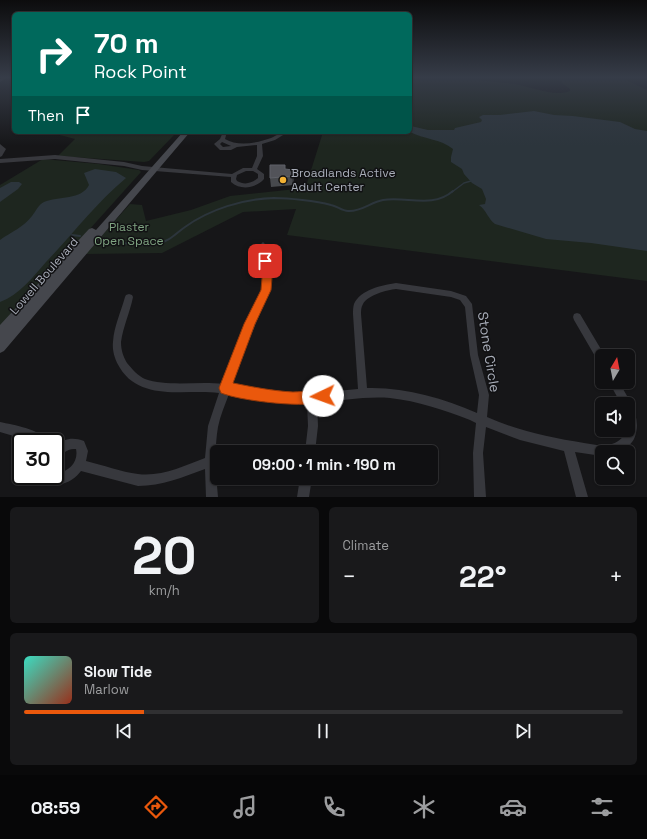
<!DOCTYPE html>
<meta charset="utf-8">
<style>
:root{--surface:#101012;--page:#19191b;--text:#f1f3f6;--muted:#9c9d9f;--line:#303032;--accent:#ea580c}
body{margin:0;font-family:"Space Grotesk",sans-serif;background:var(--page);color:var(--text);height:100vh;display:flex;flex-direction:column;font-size:15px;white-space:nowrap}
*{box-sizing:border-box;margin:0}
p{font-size:13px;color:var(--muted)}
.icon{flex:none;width:22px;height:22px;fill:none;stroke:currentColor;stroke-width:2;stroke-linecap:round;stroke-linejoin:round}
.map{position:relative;height:497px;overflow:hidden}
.panel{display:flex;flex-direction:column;gap:10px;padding:10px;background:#09090a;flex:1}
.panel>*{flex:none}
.guide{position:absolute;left:12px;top:12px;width:400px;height:122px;border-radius:6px;box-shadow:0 1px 3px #0004,0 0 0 1px var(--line);background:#00695c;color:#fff;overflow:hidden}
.needle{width:26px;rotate:10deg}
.tools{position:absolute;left:595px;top:349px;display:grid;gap:8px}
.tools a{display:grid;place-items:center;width:40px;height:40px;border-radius:6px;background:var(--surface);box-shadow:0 1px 3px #0004,0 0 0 1px var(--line);font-size:20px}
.speed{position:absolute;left:12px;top:433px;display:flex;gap:8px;font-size:20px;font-weight:700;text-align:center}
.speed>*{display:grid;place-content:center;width:52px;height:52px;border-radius:50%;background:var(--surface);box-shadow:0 1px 3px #0004,0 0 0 1px var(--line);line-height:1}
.speed .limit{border:2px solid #111;border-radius:6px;background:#fff;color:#111}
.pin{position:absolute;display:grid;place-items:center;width:34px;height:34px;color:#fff;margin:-17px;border-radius:8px;box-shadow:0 2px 6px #0006}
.me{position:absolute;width:44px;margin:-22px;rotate:267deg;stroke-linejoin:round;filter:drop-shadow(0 0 3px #0008)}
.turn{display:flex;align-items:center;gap:14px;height:84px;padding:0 16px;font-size:18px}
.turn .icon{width:52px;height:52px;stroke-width:2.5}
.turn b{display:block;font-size:28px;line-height:34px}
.then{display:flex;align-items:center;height:38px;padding:0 16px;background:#0003;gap:8px;font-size:15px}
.big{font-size:30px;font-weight:600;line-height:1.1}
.panel .card{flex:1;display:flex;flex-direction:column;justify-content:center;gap:6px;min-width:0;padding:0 14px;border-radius:6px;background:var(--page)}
.panel .dial{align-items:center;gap:0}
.dial b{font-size:52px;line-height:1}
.song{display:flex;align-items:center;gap:12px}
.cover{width:48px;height:48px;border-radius:6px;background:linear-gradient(135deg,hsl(170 70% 55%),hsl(10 70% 35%))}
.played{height:4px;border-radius:2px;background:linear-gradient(90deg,var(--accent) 20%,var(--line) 20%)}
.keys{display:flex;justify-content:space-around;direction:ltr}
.heat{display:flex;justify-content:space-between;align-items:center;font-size:22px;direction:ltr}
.panel .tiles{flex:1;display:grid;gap:10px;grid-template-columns:1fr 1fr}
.card:last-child{grid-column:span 2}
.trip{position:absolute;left:210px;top:445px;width:228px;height:40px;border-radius:6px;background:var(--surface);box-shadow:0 1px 3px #0004,0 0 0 1px var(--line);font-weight:600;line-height:40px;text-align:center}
.tab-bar{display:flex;height:64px;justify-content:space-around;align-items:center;background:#060607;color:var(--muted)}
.tab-bar .icon{width:28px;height:28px}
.tab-bar .current{color:var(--accent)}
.tab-bar b{font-size:18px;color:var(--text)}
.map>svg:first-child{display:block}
.green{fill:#1e261f}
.water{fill:#2c353c}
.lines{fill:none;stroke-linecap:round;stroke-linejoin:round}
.stream-far1{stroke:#2c353c;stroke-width:1.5}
.stream{stroke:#2c353c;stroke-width:2}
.street{fill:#37383d;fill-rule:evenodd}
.secondary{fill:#45474d;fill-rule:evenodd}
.wall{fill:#47494d}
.shaded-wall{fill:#2f3033}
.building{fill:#525359;stroke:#5f6168}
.route{fill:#ea580c;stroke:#983908}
.poi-dot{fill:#f2b134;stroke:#111113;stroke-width:1.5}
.labels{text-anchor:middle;stroke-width:3;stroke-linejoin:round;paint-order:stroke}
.poi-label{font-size:12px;fill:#a8adb8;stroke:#111113;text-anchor:start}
.park-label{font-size:12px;fill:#7fa381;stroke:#111113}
.street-label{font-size:12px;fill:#a8adb8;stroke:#111113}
.near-street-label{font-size:14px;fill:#a8adb8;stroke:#111113}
</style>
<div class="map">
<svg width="647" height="497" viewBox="0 0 647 497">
<rect width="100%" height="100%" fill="#161618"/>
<g class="green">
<path d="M410,77C446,77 483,79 519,85C535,88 554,97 570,91V89L554,77H620L647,90V281L287,235L296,209L243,212L162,253L85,254L130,204L142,205L146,221L191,210L230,196L296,189L307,183L323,132H410Z"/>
<polygon points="48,132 140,132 174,135 149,161 144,162 58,156 75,139"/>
<polygon points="43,159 99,164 139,170 141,172 0,329 0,185"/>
</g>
<g class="water">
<path d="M534,111L554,115L573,116L620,122L635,129L647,131V251L591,243L546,239L495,224C488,219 487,211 479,205L485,204L486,199L482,189L472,183L464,174L462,169L451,162V157L453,149C441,139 423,139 410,132V126H411L428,130H454L455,128L481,122L482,120L479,117L483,115H500Z"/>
<path d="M95,169L116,172L126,178C96,203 73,234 46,262C33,277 19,295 0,302V240C11,232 24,227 32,216C36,211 38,205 44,202C58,196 82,200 89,185L84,173Z"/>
<polygon points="11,182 19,182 22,184 18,189 0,202 0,188"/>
</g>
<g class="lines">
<polyline class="stream-far1" points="452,192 464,183 471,181"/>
<g class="stream">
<polyline points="72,235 80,236"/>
<path d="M103,240C116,242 146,248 157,244C170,241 175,234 185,227C210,209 243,199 274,198C289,198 316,201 331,205C337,206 342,211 348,211C361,212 371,202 383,200C407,196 432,209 453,191"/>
</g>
<g class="street">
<polygon points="4,77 8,77 0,82 0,79"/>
<polygon points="518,77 534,77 528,79"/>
<path d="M223,132H227L225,139C238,147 257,143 271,138C277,135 282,132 288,132L275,140L262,144L263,156L257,169L264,174V179C256,188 241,191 231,182V177L142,170L124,166L55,159L0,163V159L55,155L124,162L142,166L232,174L243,168H252L257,156V145L237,147L231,150H220L214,144L220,139ZM222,142L231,146L223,147L220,144ZM246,171H253L258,174V178C251,184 244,185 237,181L236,179L237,175Z"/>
<polygon points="0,144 6,149 2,156 0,157"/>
<path d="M263,242L266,245L271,278L270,290L240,361L232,385C249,388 266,392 284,393C309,394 333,391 358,389L353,314C353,311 353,307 354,304C360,290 382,285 396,283L451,291L466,296L472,304L478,355L489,395L487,417C518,431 551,438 584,443C592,444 601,447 609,445C617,443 624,438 627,430H628V404H621L609,382H619C629,400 643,418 634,439C631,444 626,450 621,452C615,453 608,452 602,452V456L575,452L588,497H576L564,451L520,440L486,427L483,453L486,497H474L473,453L476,423L470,420C444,410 418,401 390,398C366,396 341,401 317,402L318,426L315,452H305L308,426L307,403L272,401L229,394C225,405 220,416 218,427C214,450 216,474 218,497H206L205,469C183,477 162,486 138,486L81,471C76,478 65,486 55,484C52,483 49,481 46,480L44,476H55V472C68,474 79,462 76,449C66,448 63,455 55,458V446C65,438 73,437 84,441L88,451L86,461C103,465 121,472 138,474C161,477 184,466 205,458L208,426L219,393C186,389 141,402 120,368C115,360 112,351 113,342C114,326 121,312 125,297L126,295L129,294L132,295L133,297C130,312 123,327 121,342C121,350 123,356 127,363C132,369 138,376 145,379C167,387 199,381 223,384L230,361L262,290L263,278L260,245ZM396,289L451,297L460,300L465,307L470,355L479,395L477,413C442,398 406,387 367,388L361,314C361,311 361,307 363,304C368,295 387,290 396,289Z"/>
<polygon points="577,313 580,314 605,356 602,356 602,364 599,363 574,320 573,317 574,314"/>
<path d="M0,422C13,425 42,429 47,442H34L0,432Z"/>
<polygon points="300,478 312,478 309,497 297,497"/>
</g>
<polygon class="secondary" points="183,132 190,132 4,351 0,353 0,325 89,229 92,228 96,230"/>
</g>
<polygon class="wall" points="293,170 294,179 293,185 271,187 270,178"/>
<polygon class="shaded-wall" points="293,170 294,179 293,185 292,176"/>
<polygon class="building" points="270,165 285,165 285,169 293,170 292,176 270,178"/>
<linearGradient id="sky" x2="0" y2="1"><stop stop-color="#0c0c0d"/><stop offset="0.53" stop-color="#363c48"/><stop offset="1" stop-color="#363c48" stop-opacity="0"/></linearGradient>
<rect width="647" height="146" fill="url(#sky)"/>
<path class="route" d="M265,257L269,261L272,278L271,290L255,324L233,383C253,387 273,391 293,392C304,392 317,388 328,392L330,396L328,401C308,409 241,401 221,393L219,388L244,324L261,290L262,278L260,261Z"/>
<circle class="poi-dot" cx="283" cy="180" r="4"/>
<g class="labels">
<g class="poi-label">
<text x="291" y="177">Broadlands Active<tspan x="291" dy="14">Adult Center</tspan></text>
</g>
<g class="park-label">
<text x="129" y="231">Plaster<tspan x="129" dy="14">Open Space</tspan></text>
</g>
<g class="street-label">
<text transform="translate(44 276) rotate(-49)" y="4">Lowell Boulevard</text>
</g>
<g class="near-street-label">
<text transform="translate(489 352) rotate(81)" y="5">Stone Circle</text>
</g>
</g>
</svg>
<div class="tools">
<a><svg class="needle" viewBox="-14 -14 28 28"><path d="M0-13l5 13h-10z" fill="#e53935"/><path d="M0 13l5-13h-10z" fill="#9c9d9f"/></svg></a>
<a><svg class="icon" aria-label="sound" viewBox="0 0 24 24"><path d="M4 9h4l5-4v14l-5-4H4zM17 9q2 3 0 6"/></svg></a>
<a><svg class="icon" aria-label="search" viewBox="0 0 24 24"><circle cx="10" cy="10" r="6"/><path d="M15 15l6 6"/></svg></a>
</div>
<div class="speed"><div class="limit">30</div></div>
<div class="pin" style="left:265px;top:261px;background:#d93025"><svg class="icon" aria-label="arrive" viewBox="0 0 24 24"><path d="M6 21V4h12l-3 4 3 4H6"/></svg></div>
<svg class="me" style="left:323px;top:396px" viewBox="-20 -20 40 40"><circle r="19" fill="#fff"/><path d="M0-13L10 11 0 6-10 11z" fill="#ea580c"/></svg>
<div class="trip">09:00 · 1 min · 190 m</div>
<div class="guide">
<div class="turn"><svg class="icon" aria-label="right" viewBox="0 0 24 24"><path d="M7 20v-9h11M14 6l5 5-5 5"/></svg><div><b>70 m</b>Rock Point</div></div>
<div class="then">Then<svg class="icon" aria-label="arrive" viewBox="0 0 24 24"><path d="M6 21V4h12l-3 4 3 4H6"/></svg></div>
</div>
</div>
<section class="panel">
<div class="tiles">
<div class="card dial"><b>20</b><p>km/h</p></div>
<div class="card"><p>Climate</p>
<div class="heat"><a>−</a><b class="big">22°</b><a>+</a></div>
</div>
<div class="card">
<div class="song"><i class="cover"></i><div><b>Slow Tide</b><p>Marlow</p></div></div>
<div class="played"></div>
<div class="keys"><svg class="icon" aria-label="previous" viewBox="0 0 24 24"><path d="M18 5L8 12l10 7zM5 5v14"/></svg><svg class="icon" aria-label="pause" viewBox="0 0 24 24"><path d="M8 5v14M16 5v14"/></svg><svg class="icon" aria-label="next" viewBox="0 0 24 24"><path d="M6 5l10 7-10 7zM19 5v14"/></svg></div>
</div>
</div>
</section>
<nav class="tab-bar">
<b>08:59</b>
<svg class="icon current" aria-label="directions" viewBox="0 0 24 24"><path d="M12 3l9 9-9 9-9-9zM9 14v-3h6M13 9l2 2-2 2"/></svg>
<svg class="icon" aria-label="music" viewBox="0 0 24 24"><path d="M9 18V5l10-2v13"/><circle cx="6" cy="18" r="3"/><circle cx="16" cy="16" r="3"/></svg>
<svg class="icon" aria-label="phone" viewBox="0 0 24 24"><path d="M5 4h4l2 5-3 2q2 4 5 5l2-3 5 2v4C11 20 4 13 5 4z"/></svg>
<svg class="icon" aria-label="climate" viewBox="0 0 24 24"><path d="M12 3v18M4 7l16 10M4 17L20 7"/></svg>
<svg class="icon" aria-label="car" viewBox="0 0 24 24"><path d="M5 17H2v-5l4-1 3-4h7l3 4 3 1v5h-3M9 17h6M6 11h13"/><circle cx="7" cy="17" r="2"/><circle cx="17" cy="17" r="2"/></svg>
<svg class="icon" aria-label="filters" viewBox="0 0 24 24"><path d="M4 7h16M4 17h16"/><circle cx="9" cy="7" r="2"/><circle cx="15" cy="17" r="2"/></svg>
</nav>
